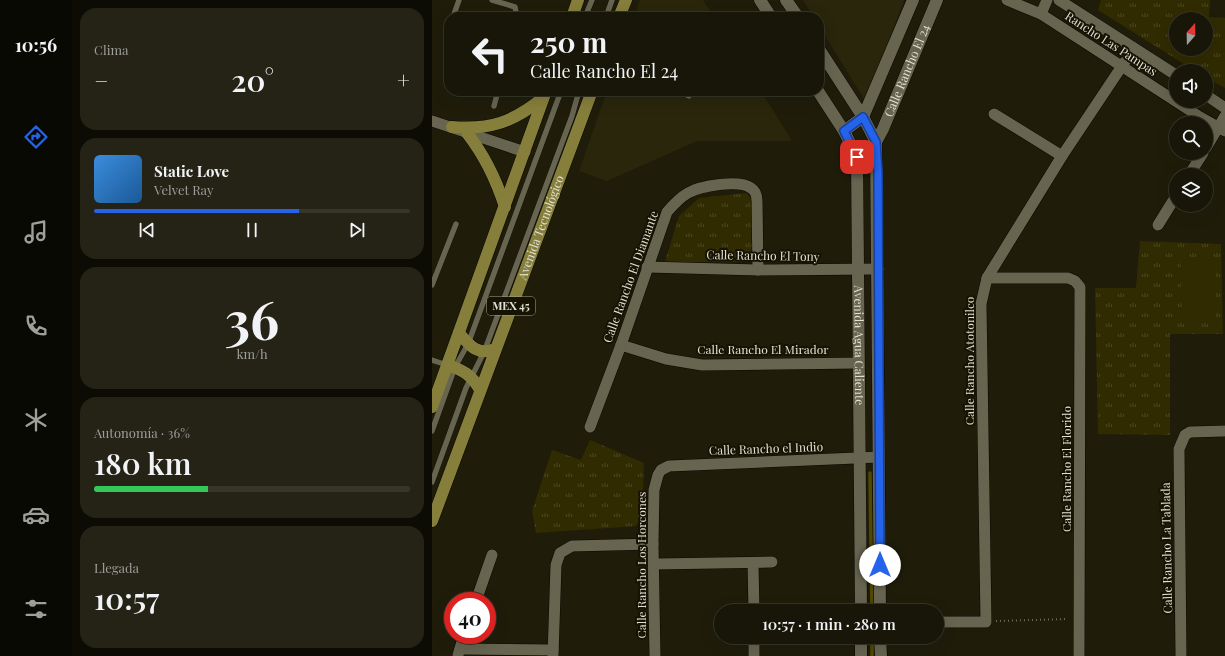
<!DOCTYPE html>
<html lang="es">
<meta charset="utf-8">
<style>
:root{--surface:#171608;--page:#242316;--text:#f1f3f6;--muted:#9e9f9c;--line:#363529;--accent:#2563eb}
body{margin:0;font-family:"Playfair Display",serif;background:var(--page);color:var(--text);height:100vh;display:flex;flex-direction:column;font-size:15px;white-space:nowrap}
*{box-sizing:border-box;margin:0}
p{font-size:13px;color:var(--muted)}
.icon{flex:none;width:22px;height:22px;fill:none;stroke:currentColor;stroke-width:2;stroke-linecap:round;stroke-linejoin:round}
.map{position:relative;flex:1;overflow:hidden}
.details{display:flex;flex-direction:column;gap:8px;padding:8px;background:#0d0c04;width:360px}
.details>*{flex:none}
.guide{position:absolute;left:12px;top:12px;width:380px;height:84px;border-radius:16px;box-shadow:0 4px 16px #0002,0 0 0 1px var(--line);background:#171608;color:var(--text);overflow:hidden}
.needle{width:26px;rotate:20deg}
.fabs{position:absolute;left:737px;top:12px;display:grid;gap:8px}
.fabs a{display:grid;place-items:center;width:44px;height:44px;border-radius:50%;background:var(--surface);box-shadow:0 4px 16px #0002,0 0 0 1px var(--line);font-size:20px}
.speed{position:absolute;left:12px;top:592px;display:flex;gap:8px;font-size:20px;font-weight:700;text-align:center}
.speed>*{display:grid;place-content:center;width:52px;height:52px;border-radius:50%;background:var(--surface);box-shadow:0 4px 16px #0002,0 0 0 1px var(--line);line-height:1}
.speed .limit{border:6px solid #d22;background:#fff;color:#111}
.pin{position:absolute;display:grid;place-items:center;width:34px;height:34px;color:#fff;margin:-17px;border-radius:8px;box-shadow:0 2px 6px #0006}
.me{position:absolute;width:44px;margin:-22px;rotate:0deg;stroke-linejoin:round;filter:drop-shadow(0 0 3px #0008)}
.turn{display:flex;align-items:center;gap:14px;height:84px;padding:0 20px;font-size:18px}
.turn .icon{width:52px;height:52px;stroke-width:2.5}
.turn b{display:block;font-size:28px;line-height:34px}
.big{font-size:30px;font-weight:600;line-height:1.1}
.details .widget{flex:1;display:flex;flex-direction:column;justify-content:center;gap:6px;min-width:0;padding:0 14px;border-radius:16px;background:var(--page)}
.details .dial{align-items:center;gap:0}
.dial b{font-size:52px;line-height:1}
.song{display:flex;align-items:center;gap:12px}
.cover{width:48px;height:48px;border-radius:6px;background:linear-gradient(135deg,hsl(210 70% 55%),hsl(210 70% 35%))}
.played{height:4px;border-radius:2px;background:linear-gradient(90deg,var(--accent) 65%,var(--line) 65%)}
.keys{display:flex;justify-content:space-around;direction:ltr}
.heat{display:flex;justify-content:space-between;align-items:center;font-size:22px;direction:ltr}
.charge{height:6px;border-radius:3px;background:linear-gradient(90deg,#34c759 36%,var(--line) 0)}
.trip{position:absolute;left:282px;top:604px;width:230px;height:40px;border-radius:20px;background:var(--surface);box-shadow:0 4px 16px #0002,0 0 0 1px var(--line);font-weight:600;line-height:40px;text-align:center}
main{display:flex;flex:1;min-height:0}
.tabs{display:flex;flex-direction:column;width:72px;justify-content:space-around;align-items:center;background:#090903;color:var(--muted)}
.tabs .icon{width:28px;height:28px}
.tabs .selected{color:var(--accent)}
.tabs b{font-size:18px;color:var(--text)}
.map>svg:first-child{display:block}
.built{fill:#29260c}
.grass{fill:url(#grass-tufts);fill-rule:evenodd}
.pitch{fill:#302b00}
.lines{fill:none;stroke-linecap:round;stroke-linejoin:round}
.stream{stroke:#524a02;stroke-width:3.5}
.lane-casing{stroke:#090700;stroke-width:6}
.street-casing{stroke:#090700;stroke-width:12}
.secondary-casing{stroke:#090700;stroke-width:13}
.primary-casing{stroke:#090700;stroke-width:13}
.path{stroke:#6d6b5b;stroke-width:2;stroke-dasharray:1 3;stroke-linecap:butt}
.lane{stroke:#676450;stroke-width:5.5}
.street{stroke:#676450;stroke-width:11}
.secondary{stroke:#676450;stroke-width:12}
.primary{stroke:#867e3b;stroke-width:12}
.route-casing{stroke:#184099;stroke-width:10}
.route{stroke:#2563eb;stroke-width:7}
.labels{text-anchor:middle;stroke-width:4;stroke-linejoin:round;paint-order:stroke}
.shield{fill:#161303;stroke:#a4a295;stroke-width:1}
.shield-label{font-size:11px;font-weight:bold;fill:#e1e0d4}
.street-label{font-size:12px;fill:#e1e0d4;stroke:#161303}
</style>
<main>
<nav class="tabs">
<b>10:56</b>
<svg class="icon selected" aria-label="directions" viewBox="0 0 24 24"><path d="M12 3l9 9-9 9-9-9zM9 14v-3h6M13 9l2 2-2 2"/></svg>
<svg class="icon" aria-label="music" viewBox="0 0 24 24"><path d="M9 18V5l10-2v13"/><circle cx="6" cy="18" r="3"/><circle cx="16" cy="16" r="3"/></svg>
<svg class="icon" aria-label="phone" viewBox="0 0 24 24"><path d="M5 4h4l2 5-3 2q2 4 5 5l2-3 5 2v4C11 20 4 13 5 4z"/></svg>
<svg class="icon" aria-label="climate" viewBox="0 0 24 24"><path d="M12 3v18M4 7l16 10M4 17L20 7"/></svg>
<svg class="icon" aria-label="car" viewBox="0 0 24 24"><path d="M5 17H2v-5l4-1 3-4h7l3 4 3 1v5h-3M9 17h6M6 11h13"/><circle cx="7" cy="17" r="2"/><circle cx="17" cy="17" r="2"/></svg>
<svg class="icon" aria-label="filters" viewBox="0 0 24 24"><path d="M4 7h16M4 17h16"/><circle cx="9" cy="7" r="2"/><circle cx="15" cy="17" r="2"/></svg>
</nav>
<section class="details">
<div class="widget"><p>Clima</p>
<div class="heat"><a>−</a><b class="big">20°</b><a>+</a></div>
</div>
<div class="widget">
<div class="song"><i class="cover"></i><div><b>Static Love</b><p>Velvet Ray</p></div></div>
<div class="played"></div>
<div class="keys"><svg class="icon" aria-label="previous" viewBox="0 0 24 24"><path d="M18 5L8 12l10 7zM5 5v14"/></svg><svg class="icon" aria-label="pause" viewBox="0 0 24 24"><path d="M8 5v14M16 5v14"/></svg><svg class="icon" aria-label="next" viewBox="0 0 24 24"><path d="M6 5l10 7-10 7zM19 5v14"/></svg></div>
</div>
<div class="widget dial"><b>36</b><p>km/h</p></div>
<div class="widget"><p>Autonomía · 36%</p><b class="big">180 km</b><div class="charge"></div></div>
<div class="widget"><p>Llegada</p><b class="big">10:57</b></div>
</section>
<div class="map">
<svg width="793" height="656" viewBox="0 0 793 656">
<defs>
<pattern id="grass-tufts" width="24" height="20" patternUnits="userSpaceOnUse"><rect width="24" height="20" fill="#302b00"/><path d="M3 7l-1-3M5 7V3M7 7l1-3M15 17l-1-3M17 17v-4M19 17l1-3" fill="none" stroke="#4e4924"/></pattern>
</defs>
<rect width="100%" height="100%" fill="#1f1d0a"/>
<g class="built">
<polygon points="208,0 271,0 282,17 202,17"/>
<polygon points="371,0 472,0 434,102 387,26 387,17 382,17"/>
<polygon points="175,91 329,91 360,141 265,141 175,181 147,171"/>
</g>
<g class="grass">
<path d="M669,0H778L777,17L793,18V88L774,78V71H763L666,10ZM744,19H774V49H744Z"/>
<polygon points="315,193 322,203 325,262 233,262 247,216 267,198"/>
<polygon points="708,241 789,244 791,334 738,334 738,435 666,434 663,288 704,288"/>
<polygon points="158,440 212,463 210,515 204,526 104,533 100,511 120,450 149,460"/>
</g>
<polygon class="pitch" points="783,260 784,319 750,320 749,261"/>
<g class="lines">
<g class="stream">
<polyline points="438,473 440,611"/>
<polyline points="440,637 440,656"/>
</g>
<g class="lane-casing">
<g id="lane">
<polyline points="60,0 83,7 85,17"/>
<polyline points="21,17 27,0"/>
<polyline points="153,17 160,0"/>
<polyline points="174,17 180,0"/>
<polyline points="17,30 15,38 17,45"/>
<polyline points="246,91 257,96"/>
<polyline points="62,106 66,91"/>
<polyline points="0,285 24,224"/>
<polyline points="0,360 15,365"/>
<polyline points="0,431 23,367 36,344 129,91"/>
<polyline points="0,482 34,388 52,352 140,116 147,91"/>
</g>
</g>
<g class="street-casing">
<g id="street">
<polyline points="575,0 609,14 768,117 793,131"/>
<polyline points="627,0 744,75"/>
<polyline points="609,14 615,0"/>
<polyline points="774,95 793,108"/>
<polyline points="562,114 630,156"/>
<polyline points="0,121 93,152"/>
<polyline points="774,148 793,116"/>
<polyline points="757,175 771,153"/>
<polyline points="726,225 744,196"/>
<polyline points="215,267 326,270 446,269"/>
<polyline points="555,278 636,278 643,281 648,287 647,656"/>
<polyline points="189,345 234,359 270,365 427,363"/>
<path d="M158,427L189,345L235,212C241,205 247,198 256,193C268,186 307,179 319,188C324,191 325,196 325,201L326,270"/>
<polyline points="321,563 322,611"/>
<polyline points="223,564 340,562"/>
<polyline points="44,601 60,555"/>
<polyline points="505,622 554,622 549,304 555,278 630,156 702,48"/>
<polyline points="322,637 322,656"/>
<polyline points="28,649 121,650"/>
<polyline points="26,655 32,635"/>
<polyline points="121,656 124,565 128,553 140,546 221,544"/>
<polyline points="223,656 221,544 222,490 226,475 229,470 237,466 447,457"/>
<polyline points="749,656 747,449 753,435 758,432 793,431"/>
</g>
</g>
<g class="secondary-casing">
<g id="secondary">
<polyline points="328,0 339,17"/>
<polyline points="354,0 366,17"/>
<polyline points="387,49 431,117 444,142 448,611"/>
<path id="s1" d="M386,91L412,131L425,157L429,611"/>
<polyline points="412,131 431,117 481,0"/>
<path id="s2" d="M425,157L444,142L451,129L505,0"/>
<polyline points="429,637 429,656"/>
<polyline points="448,637 449,656"/>
</g>
</g>
<g class="primary-casing">
<g id="primary">
<polyline points="140,17 146,0"/>
<polyline points="187,17 194,0"/>
<path d="M20,127C59,130 81,122 111,98"/>
<path d="M35,133C53,156 64,179 73,207"/>
<path d="M27,333C38,346 46,356 63,349"/>
<path d="M15,365C31,370 40,375 48,390"/>
<polyline points="0,407 114,91"/>
<path id="s3" d="M0,521L160,91"/>
</g>
</g>
<polyline class="path" points="564,621 636,619"/>
<use href="#lane" class="lane"/>
<use href="#street" class="street"/>
<use href="#secondary" class="secondary"/>
<use href="#primary" class="primary"/>
</g>
<g class="lines">
<g class="route-casing">
<polyline id="route" points="425,157 412,131 431,117 444,142 446,172 448,565"/>
</g>
<use href="#route" class="route"/>
</g>
<g class="labels">
<rect class="shield" x="55" y="297" width="48" height="18" rx="3"/>
<g class="shield-label">
<text x="79" y="310">MEX 45</text>
</g>
<g class="street-label">
<text transform="translate(679 44) rotate(33)" y="4">Rancho Las Pampas</text>
<text dy="4" stroke="none"><textPath href="#s2" startOffset="102">Calle Rancho El 24</textPath></text>
<text dy="4" stroke="none"><textPath href="#s3" startOffset="313">Avenida Tecnológico</textPath></text>
<text transform="translate(331 256) rotate(1)" y="4">Calle Rancho El Tony</text>
<text transform="translate(199 277) rotate(-70)" y="4">Calle Rancho El Diamante</text>
<text dy="4" stroke="none"><textPath href="#s1" startOffset="265">Avenida Agua Caliente</textPath></text>
<text x="331" y="354">Calle Rancho El Mirador</text>
<text transform="translate(538 361) rotate(-90)" y="4">Calle Rancho Atotonilco</text>
<text transform="translate(334 449) rotate(-2)" y="4">Calle Rancho el Indio</text>
<text transform="translate(635 469) rotate(-90)" y="4">Calle Rancho El Florido</text>
<text transform="translate(735 548) rotate(-91)" y="4">Calle Rancho La Tablada</text>
<text transform="translate(210 565) rotate(-90)" y="4">Calle Rancho Los Horcones</text>
</g>
</g>
</svg>
<div class="fabs">
<a><svg class="needle" viewBox="-14 -14 28 28"><path d="M0-13l5 13h-10z" fill="#e53935"/><path d="M0 13l5-13h-10z" fill="#9e9f9c"/></svg></a>
<a><svg class="icon" aria-label="sound" viewBox="0 0 24 24"><path d="M4 9h4l5-4v14l-5-4H4zM17 9q2 3 0 6"/></svg></a>
<a><svg class="icon" aria-label="search" viewBox="0 0 24 24"><circle cx="10" cy="10" r="6"/><path d="M15 15l6 6"/></svg></a>
<a><svg class="icon" aria-label="layers" viewBox="0 0 24 24"><path d="M12 4l9 5-9 5-9-5zM3 14l9 5 9-5"/></svg></a>
</div>
<div class="speed"><div class="limit">40</div></div>
<div class="pin" style="left:425px;top:157px;background:#d93025"><svg class="icon" aria-label="arrive" viewBox="0 0 24 24"><path d="M6 21V4h12l-3 4 3 4H6"/></svg></div>
<svg class="me" style="left:448px;top:565px" viewBox="-20 -20 40 40"><circle r="19" fill="#fff"/><path d="M0-13L10 11 0 6-10 11z" fill="#2563eb"/></svg>
<div class="trip">10:57 · 1 min · 280 m</div>
<div class="guide">
<div class="turn"><svg class="icon" aria-label="left" viewBox="0 0 24 24"><path d="M17 20v-9H6M10 6l-5 5 5 5"/></svg><div><b>250 m</b>Calle Rancho El 24</div></div>
</div>
</div>
</main>
